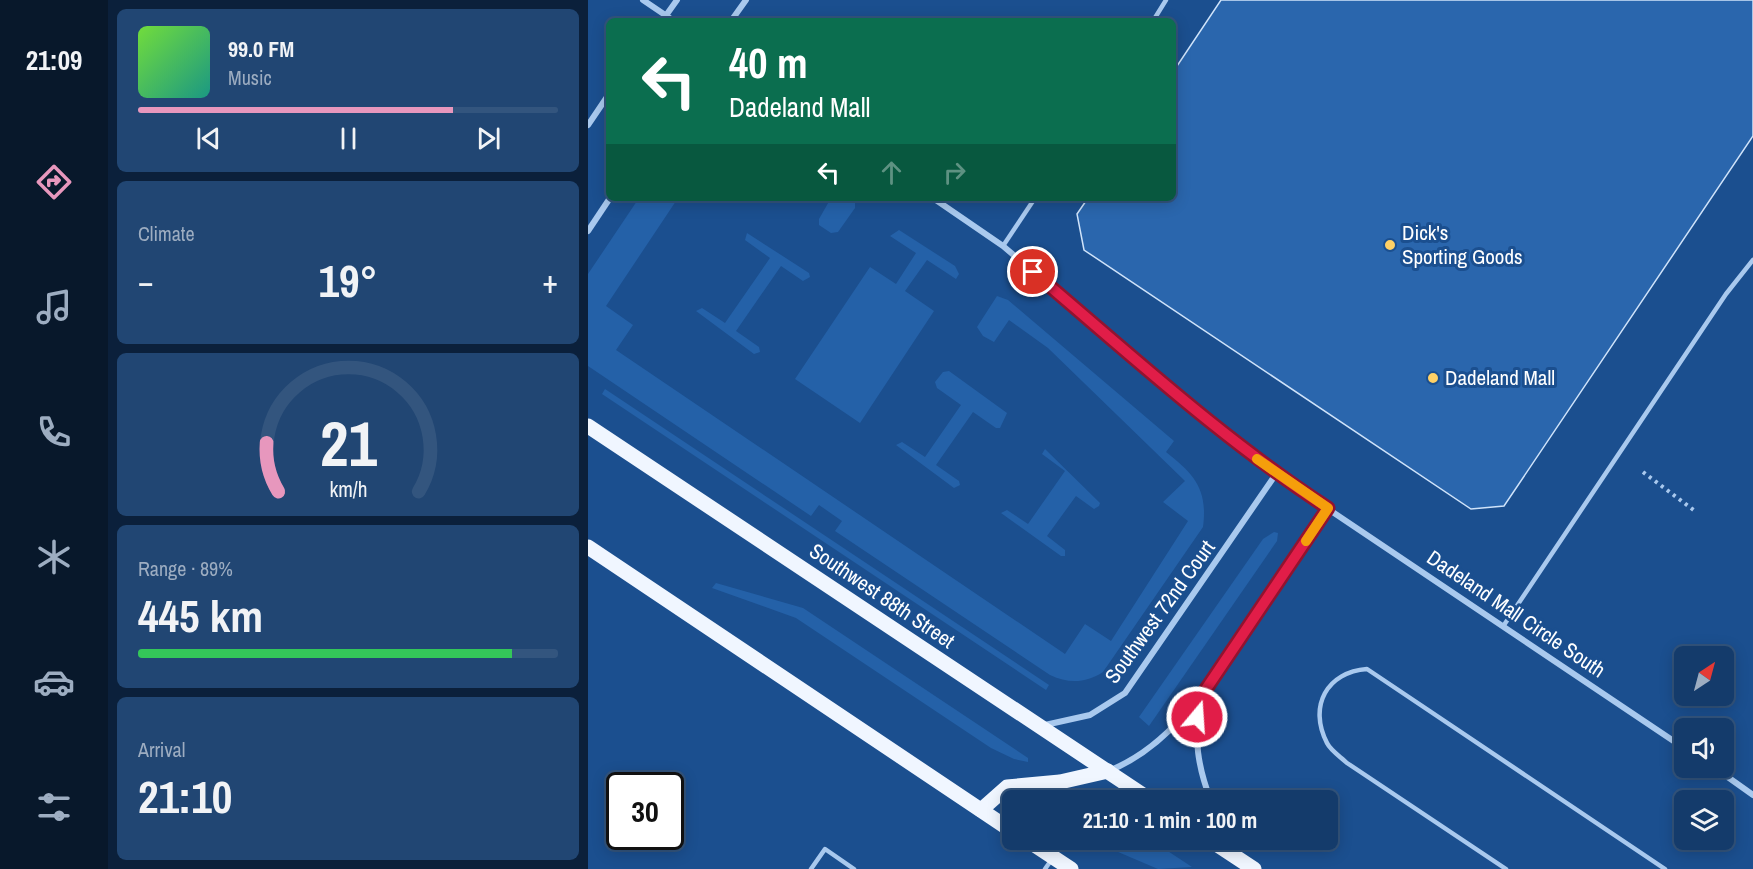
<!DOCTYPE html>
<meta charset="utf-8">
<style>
:root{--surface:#143b6b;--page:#214673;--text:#f1f3f6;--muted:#9dadc1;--line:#33557e;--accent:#e797bd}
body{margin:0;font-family:"Archivo Narrow",sans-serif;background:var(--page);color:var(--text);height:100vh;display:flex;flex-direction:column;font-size:22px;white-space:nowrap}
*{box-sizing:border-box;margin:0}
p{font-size:20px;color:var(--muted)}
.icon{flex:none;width:33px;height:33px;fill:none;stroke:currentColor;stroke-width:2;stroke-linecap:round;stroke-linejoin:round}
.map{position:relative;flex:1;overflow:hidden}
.sheet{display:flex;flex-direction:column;gap:9px;padding:9px;background:#0b203b;width:480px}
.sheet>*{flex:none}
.hud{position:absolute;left:18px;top:18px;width:570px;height:183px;border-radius:9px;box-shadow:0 3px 15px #0003,0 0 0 2px var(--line);background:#0b6e4f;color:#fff;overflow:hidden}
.needle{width:39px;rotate:36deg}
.fabs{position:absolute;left:1086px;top:646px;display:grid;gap:12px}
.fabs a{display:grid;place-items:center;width:60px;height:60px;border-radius:9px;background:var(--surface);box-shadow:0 3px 15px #0003,0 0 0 2px var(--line);font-size:30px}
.speed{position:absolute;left:18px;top:772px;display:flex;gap:12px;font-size:30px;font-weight:700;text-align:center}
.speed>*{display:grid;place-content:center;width:78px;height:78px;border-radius:50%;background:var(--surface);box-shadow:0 3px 15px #0003,0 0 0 2px var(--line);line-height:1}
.speed .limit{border:3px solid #111;border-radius:9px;background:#fff;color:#111}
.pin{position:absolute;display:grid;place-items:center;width:51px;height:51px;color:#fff;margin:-26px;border:3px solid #fff;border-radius:50%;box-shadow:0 2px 6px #0007}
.me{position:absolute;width:66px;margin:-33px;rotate:18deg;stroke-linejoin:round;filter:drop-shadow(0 0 4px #0008)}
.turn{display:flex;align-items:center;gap:21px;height:126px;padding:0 24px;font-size:27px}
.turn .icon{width:78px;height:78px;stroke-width:2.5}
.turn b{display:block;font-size:42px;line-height:51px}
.lanes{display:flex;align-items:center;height:57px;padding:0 24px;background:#0003;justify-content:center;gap:30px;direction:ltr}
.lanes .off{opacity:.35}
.big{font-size:45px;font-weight:700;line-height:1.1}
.sheet .card{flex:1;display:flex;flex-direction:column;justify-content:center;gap:9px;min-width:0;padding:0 21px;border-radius:9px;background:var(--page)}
.sheet .dial{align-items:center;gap:0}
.dial svg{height:156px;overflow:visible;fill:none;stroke:var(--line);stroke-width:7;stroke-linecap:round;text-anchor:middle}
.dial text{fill:var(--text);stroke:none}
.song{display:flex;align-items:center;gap:18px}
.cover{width:72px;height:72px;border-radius:9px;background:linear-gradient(135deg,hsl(100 70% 55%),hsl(170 70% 35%))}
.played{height:6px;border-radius:3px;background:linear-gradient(90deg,var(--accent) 75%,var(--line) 75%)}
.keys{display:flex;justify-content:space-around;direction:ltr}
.heat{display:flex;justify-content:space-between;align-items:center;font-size:33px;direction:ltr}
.charge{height:9px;border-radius:4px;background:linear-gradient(90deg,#34c759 89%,var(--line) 0)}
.trip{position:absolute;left:414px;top:790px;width:336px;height:60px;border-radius:9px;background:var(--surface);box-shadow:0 3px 15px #0003,0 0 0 2px var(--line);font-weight:700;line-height:60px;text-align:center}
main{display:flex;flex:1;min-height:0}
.menu{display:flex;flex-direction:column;width:108px;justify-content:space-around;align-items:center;background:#08182b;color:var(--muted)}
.menu .icon{width:42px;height:42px}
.menu .selected{color:var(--accent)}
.menu b{font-size:27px;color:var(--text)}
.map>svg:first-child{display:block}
.green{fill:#2461a8}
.building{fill:#2a66ad;stroke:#cfe3fa;stroke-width:1.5}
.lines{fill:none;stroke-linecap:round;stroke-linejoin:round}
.path{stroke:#a9c9ee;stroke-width:4;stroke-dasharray:3 4.5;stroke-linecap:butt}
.lane{stroke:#a9c9ee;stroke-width:4.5}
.street{stroke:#a9c9ee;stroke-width:6}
.primary{stroke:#f0f6ff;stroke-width:15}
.route-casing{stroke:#92132f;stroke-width:15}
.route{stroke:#e11d48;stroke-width:10}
.slow{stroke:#f59e0b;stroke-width:10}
.poi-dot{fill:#ffd166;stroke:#1b4f8f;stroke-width:2}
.labels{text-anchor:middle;stroke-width:6;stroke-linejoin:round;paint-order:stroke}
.poi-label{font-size:21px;fill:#fff;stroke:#1b4f8f;text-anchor:start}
.street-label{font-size:21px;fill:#fff;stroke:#1b4f8f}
</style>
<main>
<nav class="menu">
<b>21:09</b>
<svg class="icon selected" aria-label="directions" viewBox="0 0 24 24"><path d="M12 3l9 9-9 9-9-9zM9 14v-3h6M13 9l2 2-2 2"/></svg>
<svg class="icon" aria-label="music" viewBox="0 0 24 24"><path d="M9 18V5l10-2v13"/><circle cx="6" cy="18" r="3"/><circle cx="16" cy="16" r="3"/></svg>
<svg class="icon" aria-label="phone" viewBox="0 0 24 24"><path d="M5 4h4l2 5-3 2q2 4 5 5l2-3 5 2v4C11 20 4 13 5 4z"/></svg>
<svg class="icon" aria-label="climate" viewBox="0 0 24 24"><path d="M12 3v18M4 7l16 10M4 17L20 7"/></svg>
<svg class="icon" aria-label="car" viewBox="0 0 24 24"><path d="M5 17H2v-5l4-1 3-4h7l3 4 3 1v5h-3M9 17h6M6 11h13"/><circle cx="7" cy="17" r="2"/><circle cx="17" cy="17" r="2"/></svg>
<svg class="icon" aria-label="filters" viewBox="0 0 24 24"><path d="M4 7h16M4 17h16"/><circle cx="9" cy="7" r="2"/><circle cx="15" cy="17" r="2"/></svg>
</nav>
<section class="sheet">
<div class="card">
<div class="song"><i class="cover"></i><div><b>99.0 FM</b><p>Music</p></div></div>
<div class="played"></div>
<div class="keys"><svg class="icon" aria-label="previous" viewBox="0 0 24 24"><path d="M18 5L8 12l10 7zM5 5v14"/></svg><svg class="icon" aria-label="pause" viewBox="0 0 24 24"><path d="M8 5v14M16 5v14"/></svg><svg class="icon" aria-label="next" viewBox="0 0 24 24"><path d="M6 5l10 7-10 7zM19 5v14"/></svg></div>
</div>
<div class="card"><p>Climate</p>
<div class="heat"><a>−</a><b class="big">19°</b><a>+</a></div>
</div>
<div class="card dial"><svg viewBox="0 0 100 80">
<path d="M14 69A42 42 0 1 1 86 69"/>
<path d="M14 69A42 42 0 0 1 8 44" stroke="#e797bd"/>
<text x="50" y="56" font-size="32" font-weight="700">21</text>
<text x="50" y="72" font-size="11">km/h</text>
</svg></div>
<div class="card"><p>Range · 89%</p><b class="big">445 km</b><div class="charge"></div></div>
<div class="card"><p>Arrival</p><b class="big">21:10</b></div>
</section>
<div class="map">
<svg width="1165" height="869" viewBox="0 0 1165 869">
<rect width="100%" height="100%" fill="#1b4f8f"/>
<g class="green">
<path d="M51,198H90L18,306L45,325L28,350L477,654L497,624L523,641L600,521L575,502L597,481L460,348L421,320L406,342L395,336L389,327L409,296L420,300L586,441L578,452C606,474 620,489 615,527L515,672C498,683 481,684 462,675L247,531L254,521L231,505L223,516L0,366V274Z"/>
<polygon points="243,198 263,198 267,201 267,208 250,232 243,233 231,225 231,219"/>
<polygon points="311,230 367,266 371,274 368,279 339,260 317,291 346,311 272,423 207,379 282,267 308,284 328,253 302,236"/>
<polygon points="159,233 221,273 222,277 215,281 193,266 148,331 171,347 172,352 166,354 108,311 114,308 137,323 182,258 157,240"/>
<polygon points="361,371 419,413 412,428 408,428 385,412 348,465 371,481 372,485 366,488 308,445 314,442 337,457 373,405 349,388 347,382 355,372"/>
<polygon points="17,389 461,685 458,690 14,394"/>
<polygon points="457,449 512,503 511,506 506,509 488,496 459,536 477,550 477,556 473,556 413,513 419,510 440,524 477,471 454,454"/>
<polygon points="686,532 690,533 689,541 561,726 551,717 675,539"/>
<polygon points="128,583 215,608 440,758 440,762 426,759 403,748 208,618 124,588"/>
<polygon points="502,840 563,840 604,867 570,869"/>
</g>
<polygon class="building" points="633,0 1165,0 1165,136 916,506 883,509 496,250 489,214 500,198 585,198 585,72"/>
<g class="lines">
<polyline class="path" points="1055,472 1107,511"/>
<g class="lane">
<polyline points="565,21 578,0"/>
<polyline points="415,246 447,198"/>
<polyline points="916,625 1138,294 1165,260"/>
<polyline points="223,869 237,849 266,869"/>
<polyline points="457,869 464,859"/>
<path d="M918,869L759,763C753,757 743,751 739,743C720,706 739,672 779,669L1077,869"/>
</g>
<g class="street">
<polyline points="55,0 86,21"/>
<polyline points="74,21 89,0"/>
<polyline points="143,21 158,0"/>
<polyline points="0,125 21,94"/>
<polyline points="345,198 415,246 630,429 688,474 1096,748"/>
<polyline points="0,231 22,198"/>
<path d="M610,702C607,741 609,765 623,801"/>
<polyline points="457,725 502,715 537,693 688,474"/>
<polyline points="1127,768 1165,795"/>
<path d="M520,771C587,746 628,674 666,618C690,581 715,545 740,508"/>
</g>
<g class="primary">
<polyline points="0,426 564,801"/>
<polyline points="0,547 424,831"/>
<polyline points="393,810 419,787 472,782 520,771"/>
<polyline points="439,840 483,869"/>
<polyline points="622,840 666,869"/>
</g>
</g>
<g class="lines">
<g class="route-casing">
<path id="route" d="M445,272C541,353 634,439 740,508L610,701L609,717"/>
</g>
<use href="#route" class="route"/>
<polyline class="slow" points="669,459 740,508 718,541"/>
</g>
<g class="poi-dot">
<circle cx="802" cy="245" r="6"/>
<circle cx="845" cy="378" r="6"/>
</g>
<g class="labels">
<g class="poi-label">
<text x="814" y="240">Dick's<tspan x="814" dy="24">Sporting Goods</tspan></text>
<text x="857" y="385">Dadeland Mall</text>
</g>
<g class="street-label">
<text transform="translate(294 596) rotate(34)" y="7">Southwest 88th Street</text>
<text transform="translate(572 612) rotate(-54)" y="7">Southwest 72nd Court</text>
<text transform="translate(928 614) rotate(34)" y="7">Dadeland Mall Circle South</text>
</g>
</g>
</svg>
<div class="fabs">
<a><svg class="needle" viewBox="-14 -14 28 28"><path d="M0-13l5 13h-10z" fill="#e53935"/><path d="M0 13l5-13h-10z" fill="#9dadc1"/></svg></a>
<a><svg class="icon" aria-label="sound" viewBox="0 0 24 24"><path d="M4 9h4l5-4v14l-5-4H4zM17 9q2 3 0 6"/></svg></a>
<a><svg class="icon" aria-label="layers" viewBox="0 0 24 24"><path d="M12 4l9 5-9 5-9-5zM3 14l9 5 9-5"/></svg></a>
</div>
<div class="speed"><div class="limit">30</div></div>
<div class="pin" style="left:445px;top:272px;background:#d93025"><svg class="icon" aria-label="arrive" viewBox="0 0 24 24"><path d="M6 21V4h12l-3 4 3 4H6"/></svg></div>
<svg class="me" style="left:609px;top:717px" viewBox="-20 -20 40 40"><circle r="17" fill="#e11d48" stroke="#fff" stroke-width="3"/><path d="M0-11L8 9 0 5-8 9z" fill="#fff"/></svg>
<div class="trip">21:10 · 1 min · 100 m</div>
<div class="hud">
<div class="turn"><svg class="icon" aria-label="left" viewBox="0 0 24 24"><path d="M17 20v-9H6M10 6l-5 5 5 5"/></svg><div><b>40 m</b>Dadeland Mall</div></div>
<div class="lanes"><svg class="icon" aria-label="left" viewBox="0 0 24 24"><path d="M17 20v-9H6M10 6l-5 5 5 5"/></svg><svg class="icon off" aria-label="ahead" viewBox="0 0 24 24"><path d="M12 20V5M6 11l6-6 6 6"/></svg><svg class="icon off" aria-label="right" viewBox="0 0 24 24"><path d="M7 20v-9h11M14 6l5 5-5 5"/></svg></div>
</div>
</div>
</main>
